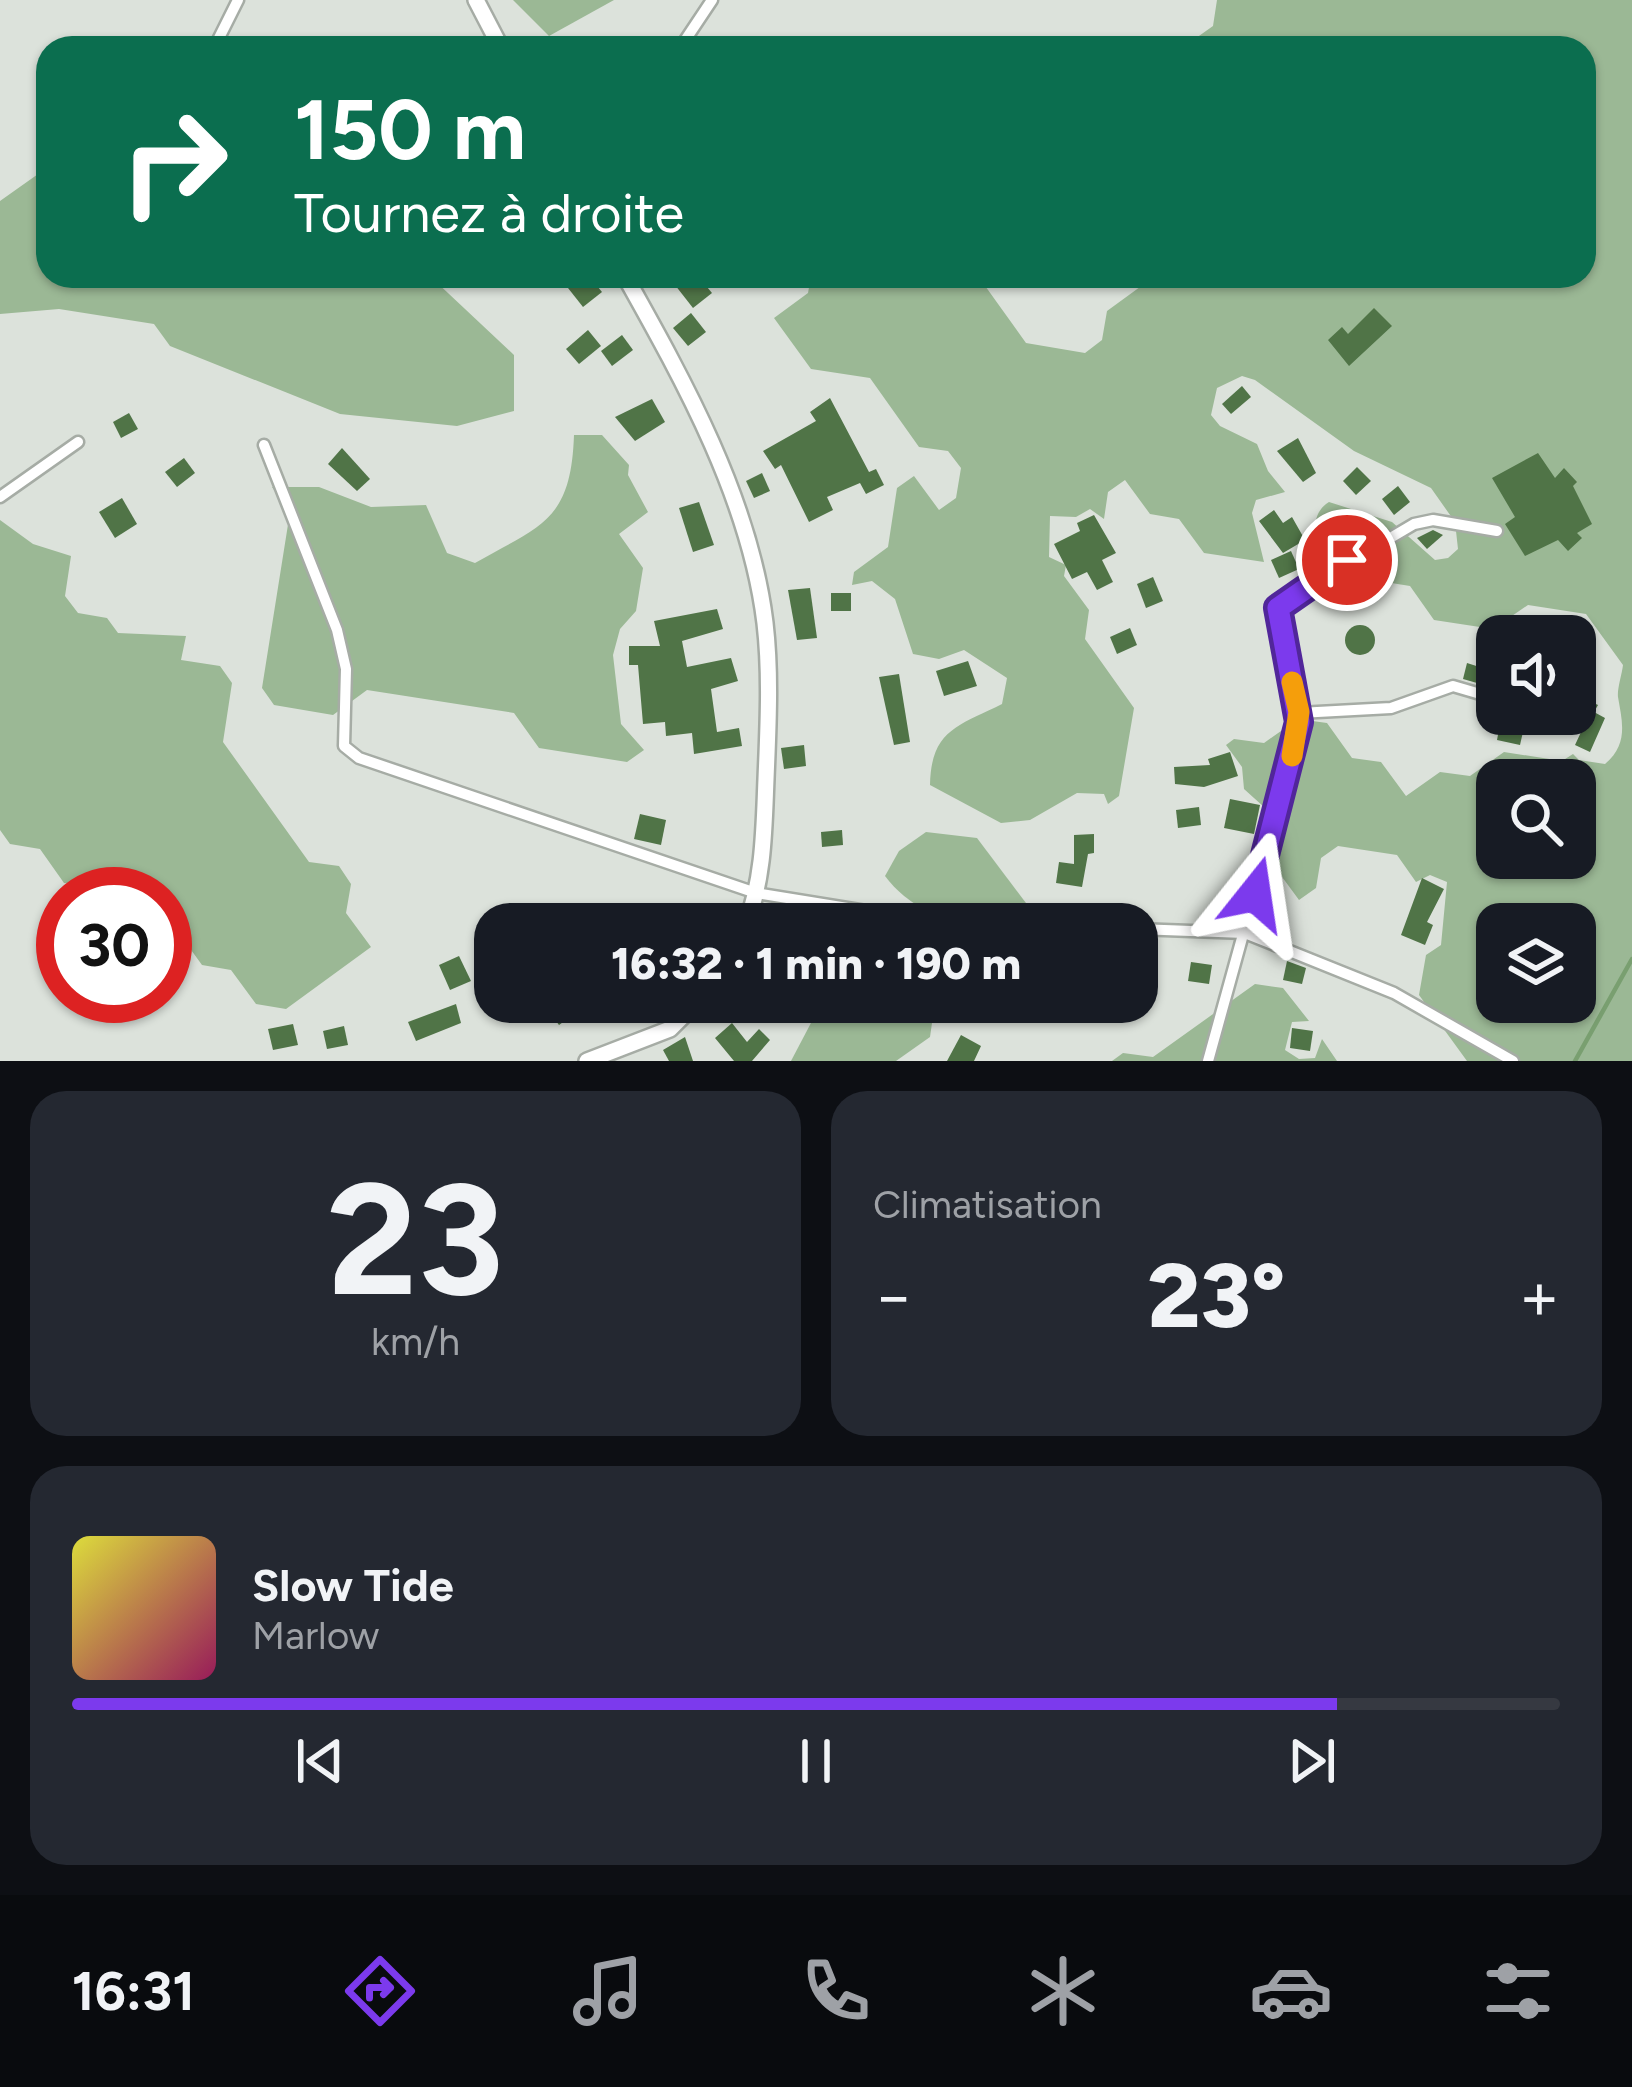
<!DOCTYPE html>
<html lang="fr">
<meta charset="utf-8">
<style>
:root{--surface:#171b24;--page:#242831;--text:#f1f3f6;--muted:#9ea1a6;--line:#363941;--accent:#7c3aed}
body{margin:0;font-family:Figtree,sans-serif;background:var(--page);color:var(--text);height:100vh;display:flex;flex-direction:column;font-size:45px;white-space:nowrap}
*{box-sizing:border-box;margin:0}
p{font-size:39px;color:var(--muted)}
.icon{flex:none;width:66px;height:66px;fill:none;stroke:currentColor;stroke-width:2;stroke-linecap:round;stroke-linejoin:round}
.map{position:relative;height:1061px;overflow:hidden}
.drawer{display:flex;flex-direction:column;gap:30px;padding:30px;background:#0d0f14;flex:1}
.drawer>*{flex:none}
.banner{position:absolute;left:36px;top:36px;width:1560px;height:252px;border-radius:36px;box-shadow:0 3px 9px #0004;background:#0b6e4f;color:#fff;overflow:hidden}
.fabs{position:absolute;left:1476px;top:615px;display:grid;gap:24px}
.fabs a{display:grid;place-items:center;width:120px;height:120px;border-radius:24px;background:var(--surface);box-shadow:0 3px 9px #0004;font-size:60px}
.speed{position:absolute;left:36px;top:867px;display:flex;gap:24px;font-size:60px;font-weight:700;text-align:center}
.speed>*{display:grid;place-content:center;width:156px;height:156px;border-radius:50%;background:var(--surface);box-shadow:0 3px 9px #0004;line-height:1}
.speed .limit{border:18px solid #d22;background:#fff;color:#111}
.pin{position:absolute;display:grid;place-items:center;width:102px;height:102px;color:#fff;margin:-51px;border:6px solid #fff;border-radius:50%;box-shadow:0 3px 12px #0007}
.me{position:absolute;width:132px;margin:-66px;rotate:15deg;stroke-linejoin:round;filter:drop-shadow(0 0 9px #0008)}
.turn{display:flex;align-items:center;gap:42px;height:252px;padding:0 60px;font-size:54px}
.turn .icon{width:156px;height:156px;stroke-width:2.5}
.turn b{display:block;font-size:84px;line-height:102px}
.big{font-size:90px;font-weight:800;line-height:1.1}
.drawer .widget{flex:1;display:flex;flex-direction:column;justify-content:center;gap:18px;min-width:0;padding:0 42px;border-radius:36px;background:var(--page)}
.drawer .dial{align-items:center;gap:0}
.dial b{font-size:156px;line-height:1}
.song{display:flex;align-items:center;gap:36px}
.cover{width:144px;height:144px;border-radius:18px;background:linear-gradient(135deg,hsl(60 70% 55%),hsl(330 70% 35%))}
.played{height:12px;border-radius:6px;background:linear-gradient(90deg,var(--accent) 85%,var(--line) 85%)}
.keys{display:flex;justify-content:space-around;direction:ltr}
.heat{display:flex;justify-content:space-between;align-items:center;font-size:66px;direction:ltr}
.drawer .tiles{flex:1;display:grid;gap:30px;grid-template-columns:1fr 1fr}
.widget:last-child{grid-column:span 2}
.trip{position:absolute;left:474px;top:903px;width:684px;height:120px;border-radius:36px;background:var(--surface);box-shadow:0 3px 9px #0004;font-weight:800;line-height:120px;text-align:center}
.menu{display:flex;height:192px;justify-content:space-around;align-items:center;background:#090b0e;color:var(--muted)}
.menu .icon{width:84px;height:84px}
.menu .selected{color:var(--accent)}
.menu b{font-size:54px;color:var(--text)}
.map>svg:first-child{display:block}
.green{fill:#9bb895;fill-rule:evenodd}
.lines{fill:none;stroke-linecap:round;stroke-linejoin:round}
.stream{stroke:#799f70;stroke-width:4.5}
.building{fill:#507447}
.minor-casing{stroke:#a6aca5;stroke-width:15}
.secondary-casing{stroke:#a6aca5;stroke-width:20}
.minor{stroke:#fff;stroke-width:10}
.secondary{stroke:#fff;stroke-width:15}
.route-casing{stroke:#51269a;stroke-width:30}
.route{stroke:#7c3aed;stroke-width:21}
.slow{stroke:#f59e0b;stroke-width:21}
</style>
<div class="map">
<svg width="1632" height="1061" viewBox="0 0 1632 1061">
<rect width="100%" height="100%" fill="#dce2db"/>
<g class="green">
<polygon points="513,0 614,0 549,36"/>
<path d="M1217,0H1632V1061H1467L1419,995L1426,955L1441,945L1447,882L1430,875L1416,882L1397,855L1338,846L1321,858L1316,888L1299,900L1255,840L1264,807L1244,789L1242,767L1226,745L1234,739L1264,743L1298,719L1327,723L1352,758L1381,762L1406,796L1440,772L1470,776L1504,752L1562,761L1573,754L1579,760L1605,764C1629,744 1622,721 1618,697C1617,689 1622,674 1623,665L1586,614L1528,605L1493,629L1434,620L1410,586L1317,571C1322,545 1304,518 1329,502L1392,522L1435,560L1448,558L1458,549L1455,522L1431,488L1354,451L1255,380L1242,376L1217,388L1211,415L1220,426L1257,444L1268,471L1285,492L1256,500L1252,513L1264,562L1204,553L1179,519L1150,514L1125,480L1108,492L1104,519L1090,509L1076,517L1050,516L1049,557L1066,565L1064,576L1089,610L1085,639L1134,708L1119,796L1108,804L1104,794L1077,793L1030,820L1001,823L930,785C931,730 958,726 1002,704L1007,678L964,650L939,659L913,654L895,599L872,581L852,585L854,572L888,547L897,488L914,476L939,510L956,498L961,468L948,451L919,447L870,378L811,369L774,318L808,293L811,276H978L1026,343L1085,353L1102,340L1107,311L1155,276H1584V48H1182L1213,26ZM1497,780H1575V858H1497ZM1497,924H1575V1002H1497Z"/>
<polygon points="48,167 48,276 432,278 514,355 514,411 457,426 340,414 170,346 154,324 59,309 0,314 0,201"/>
<path d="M574,435H602L629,465L628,475L648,512L619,534L643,568L636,611L620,629L613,655L621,724L644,750L627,762L539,748L514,713L367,690L333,715L274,705L262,688L290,512L272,487H319L371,507L426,505L447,553L475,563C542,525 571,521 574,435Z"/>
<polygon points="0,520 33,544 71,556 65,596 78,613 107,618 118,633 186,636 181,660 220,666 232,683 223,742 309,862 339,866 351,884 346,913 371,947 286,1009 256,1004 231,970 202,965 165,914 165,894 64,883 40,849 10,844 0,830"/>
<path d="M926,832L977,838L1032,911C987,944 916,918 885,876L899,851Z"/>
<polygon points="1255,984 1283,988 1309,1021 1292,1022 1285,1050 1299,1059 1315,1058 1322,1039 1337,1061 1112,1061 1123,1053 1153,1057"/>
<polygon points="822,1002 935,1002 930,1037 896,1061 791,1061"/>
</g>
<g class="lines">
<polyline class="stream" points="1575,1061 1632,959"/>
</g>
<g class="building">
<polygon points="582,276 589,276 602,292 583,307 568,288"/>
<polygon points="687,276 698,276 712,293 693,308 675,285"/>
<polygon points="1374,308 1392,326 1349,366 1328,340 1342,327 1348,334"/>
<polygon points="691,313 706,332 688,346 673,328"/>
<polygon points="588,330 601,346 579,364 566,349"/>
<polygon points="622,335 633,350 612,366 601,351"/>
<polygon points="1242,386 1251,397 1231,414 1222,404"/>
<polygon points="830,398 869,472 876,469 884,485 866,494 860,483 827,497 833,510 809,522 781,465 775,469 763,451 816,421 810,412"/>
<polygon points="652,399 665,422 635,441 615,417"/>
<polygon points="129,413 138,429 121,438 113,422"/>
<polygon points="1298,438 1316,473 1303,482 1277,451"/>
<polygon points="342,448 370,479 357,491 328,464"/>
<polygon points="1538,453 1555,478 1564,468 1577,482 1573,486 1592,524 1577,533 1582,538 1568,551 1558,540 1525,556 1505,524 1515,517 1492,478"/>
<polygon points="184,458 195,473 177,487 165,472"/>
<polygon points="1357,467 1371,481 1356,495 1343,481"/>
<polygon points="762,473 770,491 754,498 746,481"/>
<polygon points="1398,486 1410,502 1394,515 1382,499"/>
<polygon points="122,498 137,524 115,538 99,512"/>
<polygon points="699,502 714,545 693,552 679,508"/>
<polygon points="1274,510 1283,523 1292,517 1305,540 1283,553 1259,521"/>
<polygon points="1094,515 1116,553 1102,560 1113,582 1097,590 1087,572 1072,579 1054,544 1080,531 1077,523"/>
<polygon points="1433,530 1443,535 1427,549 1417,538"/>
<polygon points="1291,551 1299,569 1279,578 1271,560"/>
<polygon points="1153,577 1163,601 1146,608 1137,584"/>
<polygon points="810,588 817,638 797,640 788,590"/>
<rect x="831" y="593" width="20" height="18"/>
<polygon points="717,609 723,629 682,641 687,667 731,658 738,681 711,689 717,732 739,728 742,746 694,754 692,733 666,736 665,722 643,724 638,665 629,665 629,646 660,646 654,621"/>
<circle cx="1360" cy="640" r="15"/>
<polygon points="1130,628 1137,645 1117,654 1110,637"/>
<polygon points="968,661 977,686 944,696 936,671"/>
<polygon points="1467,663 1495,672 1491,687 1463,679"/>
<polygon points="899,674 910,742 894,745 879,677"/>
<polygon points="1581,697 1598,705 1594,712 1605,718 1590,752 1575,745 1582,730 1568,723"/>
<polygon points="1502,714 1527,714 1520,745 1497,740"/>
<polygon points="804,745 806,766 784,769 781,748"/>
<polygon points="1230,752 1238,776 1204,787 1175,784 1174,767 1210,765 1208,759"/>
<polygon points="1230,799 1260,805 1254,834 1224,828"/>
<polygon points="1199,807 1201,825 1178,828 1176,810"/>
<polygon points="640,814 666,820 661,845 634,839"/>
<polygon points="842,830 843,845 822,847 821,832"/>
<polygon points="1094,834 1094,853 1088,854 1082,887 1056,883 1059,862 1074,864 1074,835"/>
<polygon points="1422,878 1444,889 1427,922 1433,925 1425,945 1401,935"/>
<polygon points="459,956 471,981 450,990 439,965"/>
<polygon points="1287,961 1306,968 1302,984 1283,980"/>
<polygon points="1191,962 1212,965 1209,984 1188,981"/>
<polygon points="552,1002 574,1002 580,1010 559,1025 545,1006"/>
<polygon points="754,1002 795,1002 788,1020"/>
<polygon points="456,1004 461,1023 416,1041 408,1022"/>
<polygon points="732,1023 747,1042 759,1029 770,1040 752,1061 734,1061 715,1038"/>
<polygon points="293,1024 298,1045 273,1050 268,1029"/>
<polygon points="344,1026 348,1045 327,1049 323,1031"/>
<polygon points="1292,1028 1313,1031 1310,1051 1290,1048"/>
<polygon points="961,1035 981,1046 974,1061 947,1061"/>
<polygon points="685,1037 693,1061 669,1061 663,1050"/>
</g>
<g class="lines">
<g class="minor-casing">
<g id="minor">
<polyline points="214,48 238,0"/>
<polyline points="680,48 712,0"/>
<polyline points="264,445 337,630 346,669 344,746 359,758 756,893 946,924"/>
<polyline points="0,497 78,442"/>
<polyline points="1299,713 1277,617 1282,602 1414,524 1433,520 1497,531"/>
<polyline points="1137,929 1245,933 1394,993 1513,1061"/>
<polyline points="1208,1061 1297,739 1299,713 1391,708 1453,686 1494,698"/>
</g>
</g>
<g class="secondary-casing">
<g id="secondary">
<polyline points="476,0 501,48"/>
<path d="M625,276C685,383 750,500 765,623C771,674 768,728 766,779C764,827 764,879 746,924"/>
<polyline points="587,1061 670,1029 697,1002"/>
</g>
</g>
<use href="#minor" class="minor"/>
<use href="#secondary" class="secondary"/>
</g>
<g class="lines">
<g class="route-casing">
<polyline id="route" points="1255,894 1299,722 1278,608 1347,560"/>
</g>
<use href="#route" class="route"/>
<polyline class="slow" points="1292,682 1299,712 1292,756"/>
</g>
</svg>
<div class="fabs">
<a><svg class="icon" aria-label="sound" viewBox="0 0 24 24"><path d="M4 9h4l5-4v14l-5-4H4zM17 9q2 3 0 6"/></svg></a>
<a><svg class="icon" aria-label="search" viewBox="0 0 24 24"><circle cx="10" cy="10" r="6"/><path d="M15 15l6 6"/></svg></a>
<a><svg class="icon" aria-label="layers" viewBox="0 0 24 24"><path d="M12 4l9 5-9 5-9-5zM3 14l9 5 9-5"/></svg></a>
</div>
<div class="speed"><div class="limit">30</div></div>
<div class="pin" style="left:1347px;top:560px;background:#d93025"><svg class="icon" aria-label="arrive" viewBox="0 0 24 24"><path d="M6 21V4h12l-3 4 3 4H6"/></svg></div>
<svg class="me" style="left:1255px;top:894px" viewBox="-20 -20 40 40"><path d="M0-17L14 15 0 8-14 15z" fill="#7c3aed" stroke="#fff" stroke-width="4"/></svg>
<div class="trip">16:32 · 1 min · 190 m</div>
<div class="banner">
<div class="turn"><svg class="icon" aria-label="right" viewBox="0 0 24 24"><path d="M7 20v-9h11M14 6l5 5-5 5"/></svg><div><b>150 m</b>Tournez à droite</div></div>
</div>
</div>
<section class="drawer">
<div class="tiles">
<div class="widget dial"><b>23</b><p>km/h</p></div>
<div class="widget"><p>Climatisation</p>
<div class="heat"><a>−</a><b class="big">23°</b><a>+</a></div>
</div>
<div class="widget">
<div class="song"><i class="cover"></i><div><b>Slow Tide</b><p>Marlow</p></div></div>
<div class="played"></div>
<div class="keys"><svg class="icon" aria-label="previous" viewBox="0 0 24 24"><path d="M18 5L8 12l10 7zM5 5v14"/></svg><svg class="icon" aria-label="pause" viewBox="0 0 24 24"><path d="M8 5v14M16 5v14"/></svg><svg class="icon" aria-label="next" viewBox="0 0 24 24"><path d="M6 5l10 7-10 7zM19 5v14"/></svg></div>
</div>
</div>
</section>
<nav class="menu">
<b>16:31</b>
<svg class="icon selected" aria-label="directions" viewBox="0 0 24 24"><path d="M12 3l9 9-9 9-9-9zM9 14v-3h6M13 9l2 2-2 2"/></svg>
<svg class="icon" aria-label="music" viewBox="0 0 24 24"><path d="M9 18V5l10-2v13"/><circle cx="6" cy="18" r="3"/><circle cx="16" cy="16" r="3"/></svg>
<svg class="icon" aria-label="phone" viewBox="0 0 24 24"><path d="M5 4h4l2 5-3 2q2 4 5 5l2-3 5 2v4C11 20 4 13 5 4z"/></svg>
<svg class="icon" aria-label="climate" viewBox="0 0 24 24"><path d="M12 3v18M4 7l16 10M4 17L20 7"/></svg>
<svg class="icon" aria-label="car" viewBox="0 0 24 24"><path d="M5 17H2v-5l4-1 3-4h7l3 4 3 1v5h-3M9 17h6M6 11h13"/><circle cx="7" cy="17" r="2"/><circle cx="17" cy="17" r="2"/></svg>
<svg class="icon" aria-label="filters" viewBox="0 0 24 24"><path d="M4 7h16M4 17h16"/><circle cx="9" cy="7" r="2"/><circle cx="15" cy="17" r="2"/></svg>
</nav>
